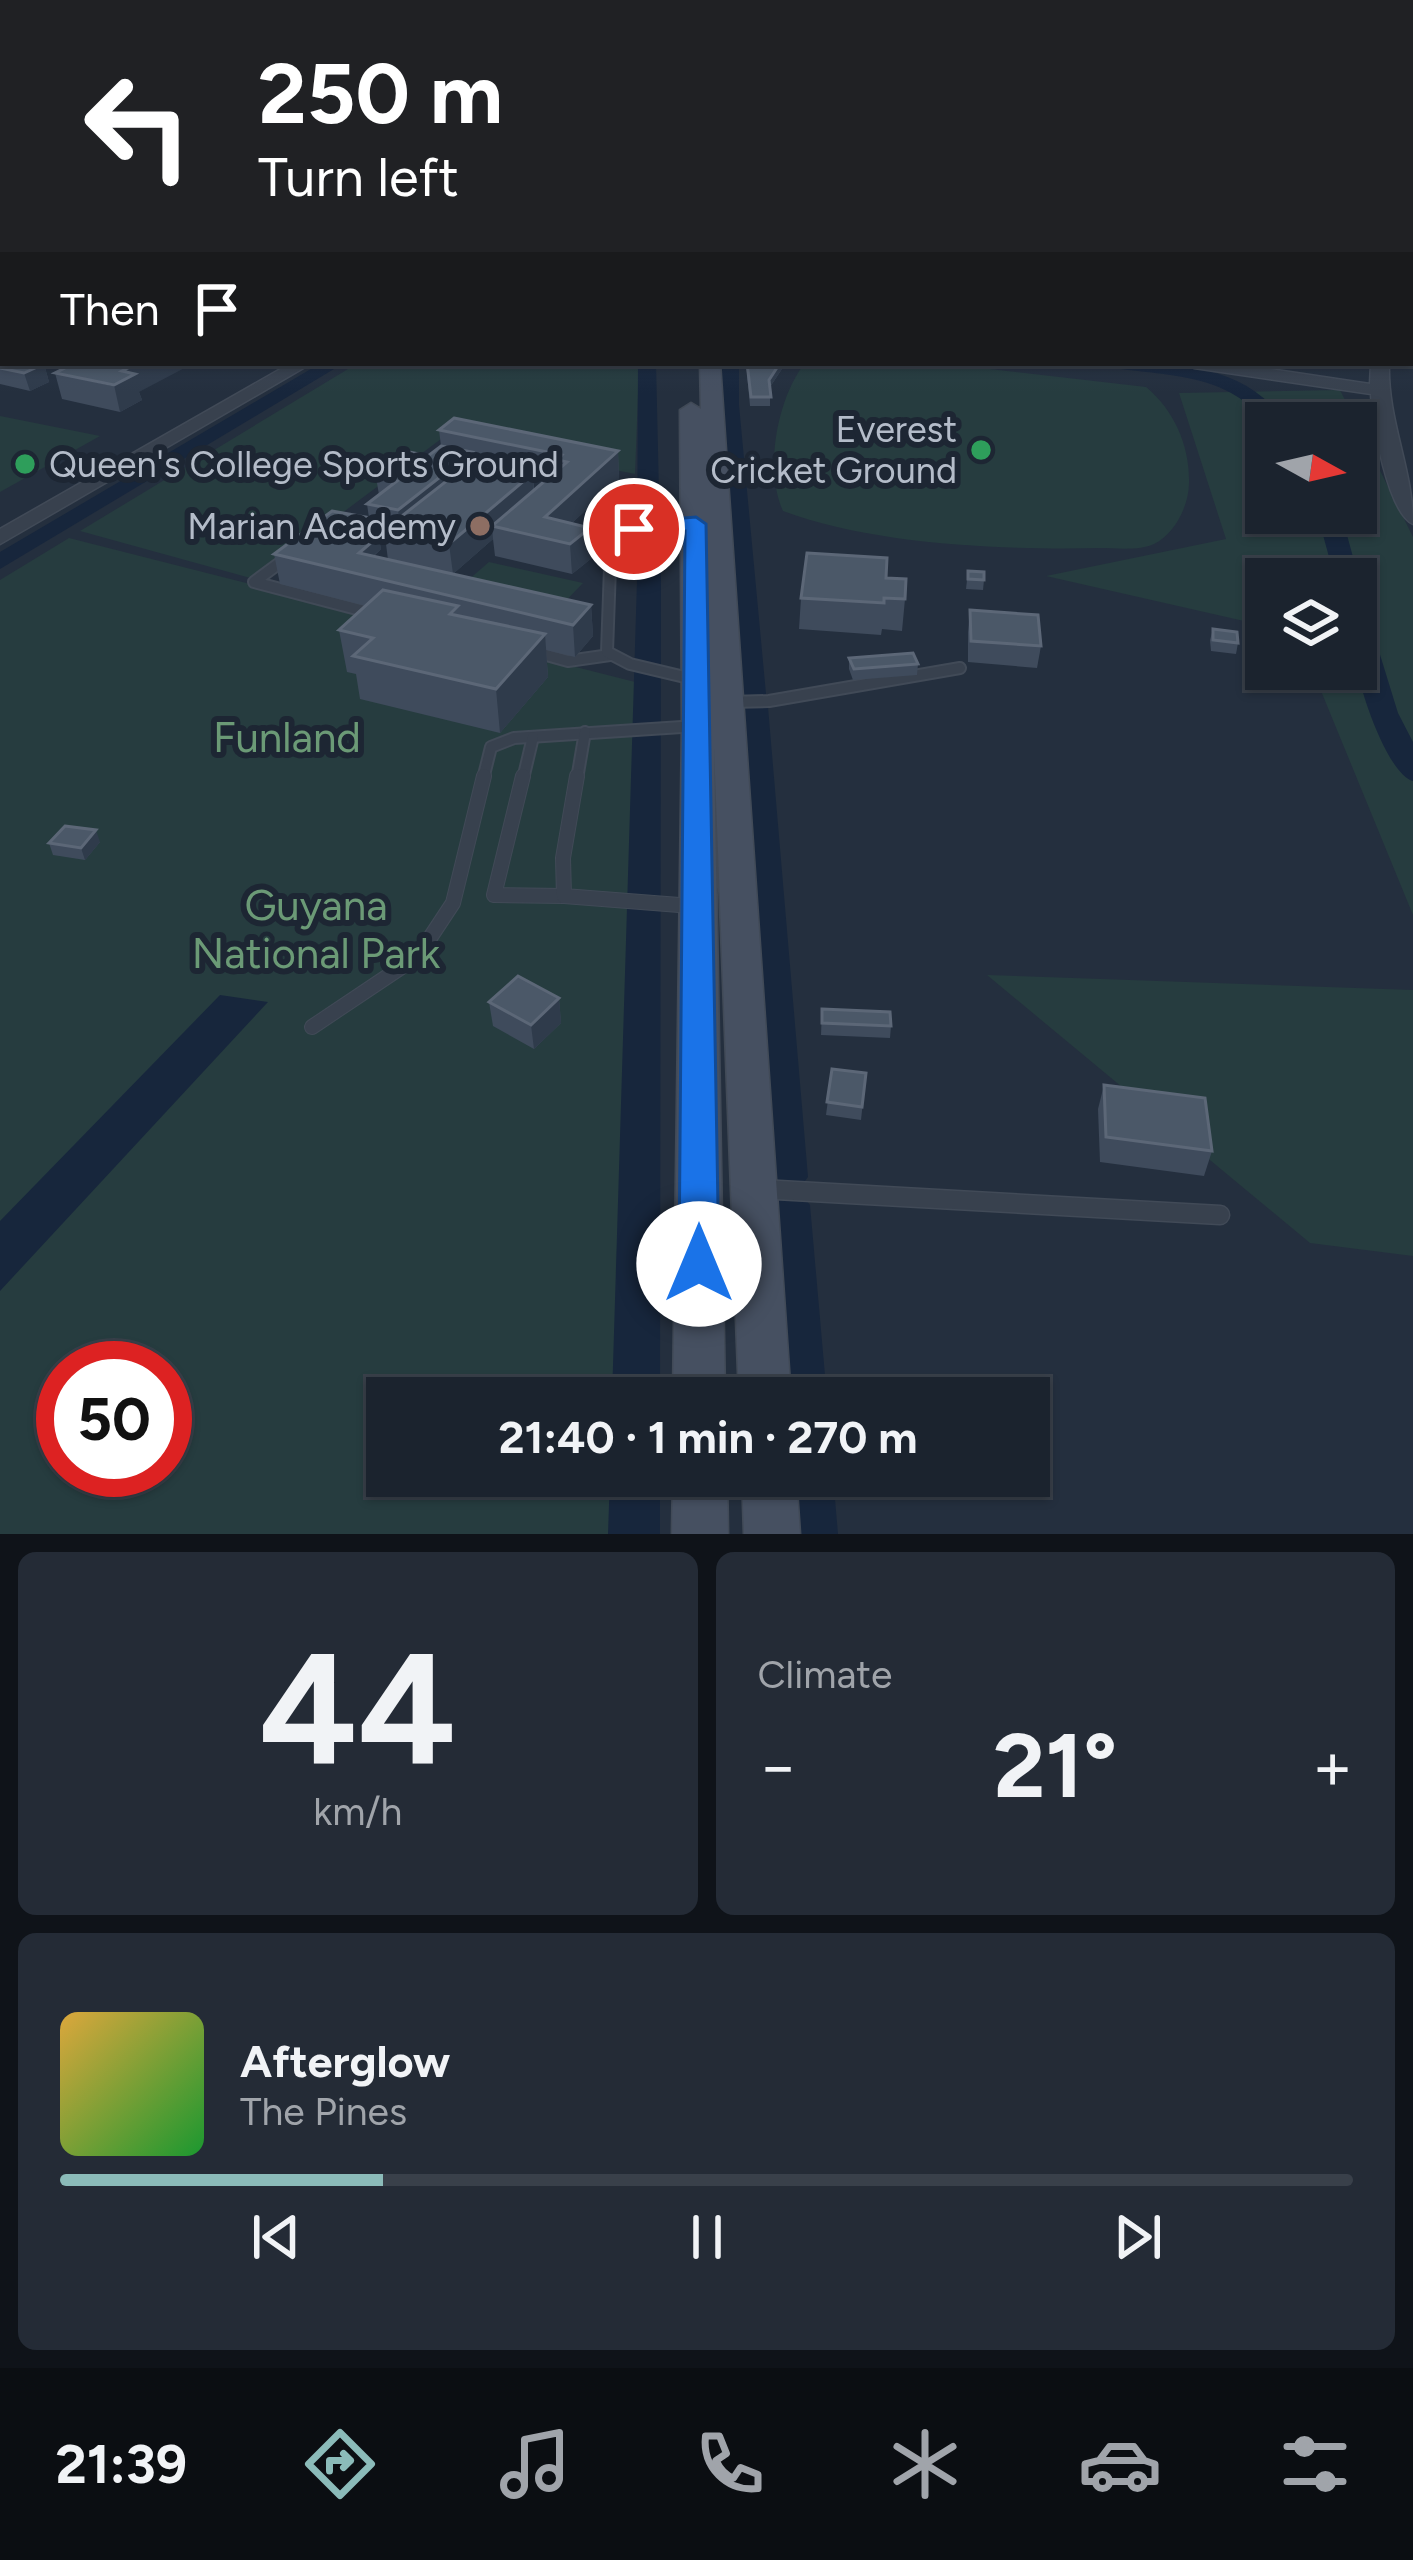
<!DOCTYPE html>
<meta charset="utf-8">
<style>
:root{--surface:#1b232e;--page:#242b36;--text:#f1f3f6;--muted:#a0a4aa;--line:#39404a;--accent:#8bbbb9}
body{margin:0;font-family:Figtree,sans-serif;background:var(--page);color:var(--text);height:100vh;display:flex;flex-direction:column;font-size:45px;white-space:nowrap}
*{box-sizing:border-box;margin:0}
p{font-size:39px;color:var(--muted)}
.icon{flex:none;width:66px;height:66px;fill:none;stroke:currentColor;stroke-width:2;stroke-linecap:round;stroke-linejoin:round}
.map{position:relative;height:1534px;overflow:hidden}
.drawer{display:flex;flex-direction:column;gap:18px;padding:18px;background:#0f1319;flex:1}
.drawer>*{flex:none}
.guide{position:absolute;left:0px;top:0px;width:1413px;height:366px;box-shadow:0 3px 9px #0004,0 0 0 3px var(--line);background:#202124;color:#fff;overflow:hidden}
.needle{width:78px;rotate:98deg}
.buttons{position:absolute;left:1245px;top:402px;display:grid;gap:24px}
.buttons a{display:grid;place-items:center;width:132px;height:132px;border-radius:0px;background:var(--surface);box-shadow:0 3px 9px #0004,0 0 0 3px var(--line);font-size:60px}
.speed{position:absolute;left:36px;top:1341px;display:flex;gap:24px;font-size:60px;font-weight:700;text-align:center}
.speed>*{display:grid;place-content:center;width:156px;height:156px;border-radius:50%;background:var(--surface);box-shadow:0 3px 9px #0004,0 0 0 3px var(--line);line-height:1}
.speed .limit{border:18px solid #d22;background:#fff;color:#111}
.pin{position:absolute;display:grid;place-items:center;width:102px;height:102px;color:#fff;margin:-51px;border:6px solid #fff;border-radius:50%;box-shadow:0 3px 12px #0007}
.me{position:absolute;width:132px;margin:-66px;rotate:0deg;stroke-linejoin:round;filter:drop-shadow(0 0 9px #0008)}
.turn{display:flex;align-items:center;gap:42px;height:252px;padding:0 60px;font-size:54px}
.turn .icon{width:156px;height:156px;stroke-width:2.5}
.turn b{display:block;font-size:84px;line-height:102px}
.then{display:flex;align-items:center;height:114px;padding:0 60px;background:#0003;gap:24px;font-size:45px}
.big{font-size:90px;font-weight:700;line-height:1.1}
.drawer .widget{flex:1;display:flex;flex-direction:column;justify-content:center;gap:18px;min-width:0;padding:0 42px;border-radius:18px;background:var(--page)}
.drawer .dial{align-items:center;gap:0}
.dial b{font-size:156px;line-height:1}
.song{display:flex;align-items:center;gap:36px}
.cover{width:144px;height:144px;border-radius:18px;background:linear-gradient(135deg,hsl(40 70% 55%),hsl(130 70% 35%))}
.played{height:12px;border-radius:6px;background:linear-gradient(90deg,var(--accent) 25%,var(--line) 25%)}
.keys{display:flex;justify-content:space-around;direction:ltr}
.heat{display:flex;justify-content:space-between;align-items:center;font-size:66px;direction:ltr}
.drawer .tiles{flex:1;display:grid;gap:18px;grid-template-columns:1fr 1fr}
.widget:last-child{grid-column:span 2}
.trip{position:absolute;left:366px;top:1377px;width:684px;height:120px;border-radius:0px;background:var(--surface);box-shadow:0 3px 9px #0004,0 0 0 3px var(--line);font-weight:700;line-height:120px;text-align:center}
.tabs{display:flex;height:192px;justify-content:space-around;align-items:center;background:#0b0e12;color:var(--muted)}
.tabs .icon{width:84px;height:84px}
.tabs .selected{color:var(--accent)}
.tabs b{font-size:54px;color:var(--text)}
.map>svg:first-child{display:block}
.green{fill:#263c3f;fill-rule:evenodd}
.water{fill:#17263c}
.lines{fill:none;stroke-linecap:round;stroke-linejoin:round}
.canal{fill:#17263c;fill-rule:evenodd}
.service-far3-casing{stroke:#414a57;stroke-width:9}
.service-far2-casing{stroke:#414a57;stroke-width:14}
.service-far1-casing{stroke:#414a57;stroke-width:16}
.service-casing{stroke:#414a57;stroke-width:21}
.minor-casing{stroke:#414a57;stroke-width:3}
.tertiary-casing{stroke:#414a57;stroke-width:3}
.secondary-casing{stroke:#414a57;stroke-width:3}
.service-far3{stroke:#38414e;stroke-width:8}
.service-far2{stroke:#38414e;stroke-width:10}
.service-far1{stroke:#38414e;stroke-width:14}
.service{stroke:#38414e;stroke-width:18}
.minor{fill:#38414e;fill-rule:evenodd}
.tertiary{fill:#38414e;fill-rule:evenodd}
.secondary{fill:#465061;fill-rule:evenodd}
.wall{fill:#3f4b5c;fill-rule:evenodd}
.shaded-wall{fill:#2f3b4b}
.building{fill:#4b5868;stroke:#5c6777;stroke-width:3}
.route{fill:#1a73e8;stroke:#114b97;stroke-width:3}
.leisure-dot{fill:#2e9e5b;stroke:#1d2633;stroke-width:4.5}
.education-dot{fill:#8d6e63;stroke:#1d2633;stroke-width:4.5}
.labels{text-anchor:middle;stroke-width:12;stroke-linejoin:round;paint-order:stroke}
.far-poi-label{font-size:36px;fill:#b4bcc9;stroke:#1d2633;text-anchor:end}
.park-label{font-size:42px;fill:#6b9a76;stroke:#1d2633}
</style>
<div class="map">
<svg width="1413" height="1534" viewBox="0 0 1413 1534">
<rect width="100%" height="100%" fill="#242f3e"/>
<g class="green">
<polygon points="358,363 613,363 639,368 635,474 445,436 254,579 80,531"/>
<path d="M805,363H938L1146,387C1174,410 1190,446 1189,483C1189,505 1175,534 1154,544C1140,551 1115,548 1100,548C1002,550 875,545 783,511C764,470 777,398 805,363Z"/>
<path d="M1340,390L1413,537V915L1312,669H1356V579H1266V626L1046,576L1226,539L1179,393ZM1266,423H1356V513H1266Z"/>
<polygon points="0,416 100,436 0,492"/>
<path d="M69,538L635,682L620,1398H387V1476H618L617,1534H0V580ZM63,1368H165V1470H63Z"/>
<polygon points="489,562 583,583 557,610 460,587"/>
<polygon points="987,975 1413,990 1413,1256 1310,1243"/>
</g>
<polygon class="water" points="220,995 268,1002 0,1291 0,1221"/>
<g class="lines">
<g class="canal">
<polygon points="321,363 344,363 0,569 0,552"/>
<polygon points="638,363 656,363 661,581 660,1398 612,1398 637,581"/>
<polygon points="721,363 739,363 739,405 766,694 761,700 768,707 808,1177 798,1190 810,1205 827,1398 779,1398 768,1205 778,1191 766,1177 740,707 745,701 738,694 719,405"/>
<path d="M1112,363C1179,363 1244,364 1287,423H1266C1230,376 1176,376 1121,369Z"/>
<polygon points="1317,513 1341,513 1359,579 1356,584 1356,579 1335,579"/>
<path d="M1356,611L1369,619L1398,713L1413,742V781C1388,775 1358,687 1356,661C1355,644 1356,628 1356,611Z"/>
<polygon points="610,1476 660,1476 660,1534 608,1534"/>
<polygon points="783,1476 833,1476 838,1534 786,1534"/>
</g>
<g class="service-far3-casing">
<polyline id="service-far3" points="683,525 695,524"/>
</g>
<g class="service-far2-casing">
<g id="service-far2">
<polyline points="289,556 254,582 372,613"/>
<polyline points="532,651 568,661 610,655"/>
<polyline points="693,679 630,664 607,652 611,539 634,529 695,524"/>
<polyline points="729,702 769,701 960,668"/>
<polyline points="483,779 491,747 514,738 697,726"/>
<polyline points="523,779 533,737"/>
<polyline points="577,779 585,732"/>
</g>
</g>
<g class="service-far1-casing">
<g id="service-far1">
<polyline points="523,776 494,895 564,896"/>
<polyline points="577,776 563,858 564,896 692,906"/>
<polyline points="312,1027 418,956 453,903 484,776"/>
</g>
</g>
<g class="service-casing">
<polyline id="service" points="760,1189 1220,1215"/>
</g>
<g class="minor-casing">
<polygon id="minor" points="3,224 3,232 0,233 0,225"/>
</g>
<g class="tertiary-casing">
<g id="tertiary">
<polygon points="291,363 312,363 0,544 0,529"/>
<path d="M1185,363H1229L1370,384L1371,363H1389C1387,420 1413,469 1413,524C1388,513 1372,422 1371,394L1194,368Z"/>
</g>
</g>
<g class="secondary-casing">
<g id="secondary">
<rect x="0" y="178" width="3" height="9"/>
<polygon points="700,363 720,363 791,1398 739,1398 714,748 725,1398 673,1398 682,726 680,410 691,403 701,409"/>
<polygon points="673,1476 727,1476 728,1534 672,1534"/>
<polygon points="742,1476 796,1476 800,1534 744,1534"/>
</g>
</g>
<use href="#service-far3" class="service-far3"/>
<use href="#service-far2" class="service-far2"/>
<use href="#service-far1" class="service-far1"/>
<use href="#service" class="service"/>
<use href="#minor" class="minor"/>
<use href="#tertiary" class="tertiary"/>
<use href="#secondary" class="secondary"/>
</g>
<g class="wall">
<polygon points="0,354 44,364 49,382 30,391 0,384"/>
<polygon points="746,363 786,363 770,387 770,406 750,406"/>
<polygon points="55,373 139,392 142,400 120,412 62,399"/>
<path d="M439,430L618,451L619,479L572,523L590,528L592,558L572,574L495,556L493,539L453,574L591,605L593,636L575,657L546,650L548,677L500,733L360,699L356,674L347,672L339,630L366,606L280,584L274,554L369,518L367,504L379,495L376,477L428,456L441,446ZM533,477L546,480L534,490ZM378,535L385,536L388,560L374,556L381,549Z"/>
<polygon points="968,571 984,580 983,590 966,589"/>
<polygon points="886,578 905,599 902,631 882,629 881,635 799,629 801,598"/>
<polygon points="970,610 1041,646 1037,668 968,662 968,632"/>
<polygon points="1213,629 1238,643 1236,654 1211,651 1210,640"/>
<polygon points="849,658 918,664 917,675 853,680 849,669"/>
<polygon points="100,842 85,860 53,855 49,843"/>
<polygon points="559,998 561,1023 534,1049 493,1026 489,1002"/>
<polygon points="822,1009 891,1026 890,1038 821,1035"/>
<polygon points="832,1069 866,1073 861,1120 826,1115"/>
<polygon points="1104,1085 1212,1151 1204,1176 1100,1162 1098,1109"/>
</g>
<g class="shaded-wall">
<polygon points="3,324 3,343 0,346 0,325"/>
<polygon points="138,363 194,363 139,392 142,400 120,412 114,385 122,371"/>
<polygon points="780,363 786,363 769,388 769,380"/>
<polygon points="44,364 49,382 30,391 24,373"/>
<polygon points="618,451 619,479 554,540 545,517"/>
<polygon points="472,452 475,481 401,534 398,510"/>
<polygon points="532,474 535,503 492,526 493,539 453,574 449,544"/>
<polygon points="376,519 381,549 374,555 376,572 358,569 353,539"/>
<polygon points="590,528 592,558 572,574 570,544"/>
<polygon points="591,605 593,636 575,657 573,625"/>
<polygon points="545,634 548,677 500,733 496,689"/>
<polygon points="96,830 100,842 85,860 81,848"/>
<polygon points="559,998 561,1023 534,1049 531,1025"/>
</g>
<g class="building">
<polygon points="0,354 3,355 3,363 44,364 24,373 0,368"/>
<polygon points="75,363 92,364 138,363 122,371 135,374 114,385 55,373"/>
<polygon points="747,363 780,363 769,380 771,397 751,397"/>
<polygon points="454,418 618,451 545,517 590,528 570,544 492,526 567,462 558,460 562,455 439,430"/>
<polygon points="441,446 472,452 398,510 367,504 397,481 376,477 410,452 428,456"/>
<polygon points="472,461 532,474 449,544 384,530"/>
<polygon points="332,511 376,519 353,539 372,542 359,553 591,605 573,625 274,554"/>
<polygon points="807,553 887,558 886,578 906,579 905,599 884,598 884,603 801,598"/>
<polygon points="968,571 984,572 984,580 968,579"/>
<polygon points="383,590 458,606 450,614 545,634 496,689 353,656 373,638 339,630"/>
<polygon points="970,610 1038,615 1041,646 971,641"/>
<polygon points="1213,629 1237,632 1238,643 1213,640"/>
<polygon points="913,653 918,664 854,669 849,658"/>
<polygon points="65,826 96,830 81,848 49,843"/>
<polygon points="518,976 559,998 531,1025 489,1002"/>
<polygon points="822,1009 890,1012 891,1026 822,1023"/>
<polygon points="832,1069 866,1073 862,1107 827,1102"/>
<polygon points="1104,1085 1205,1098 1212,1151 1106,1137"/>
</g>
<linearGradient id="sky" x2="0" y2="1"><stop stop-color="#141a22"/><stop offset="0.45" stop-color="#3f4d63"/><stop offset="1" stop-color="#3f4d63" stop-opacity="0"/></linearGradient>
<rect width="1413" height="393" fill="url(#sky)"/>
<polygon class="route" points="696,517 706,524 719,1264 713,1276 699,1281 685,1276 679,1264 685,531 634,535 623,529 634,522"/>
<g class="leisure-dot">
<circle cx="981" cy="450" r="12"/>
<circle cx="25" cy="464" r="12"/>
</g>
<circle class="education-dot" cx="480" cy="526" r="12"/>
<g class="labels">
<g class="far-poi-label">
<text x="957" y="442">Everest<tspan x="957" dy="41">Cricket Ground</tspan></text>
<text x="49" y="477" text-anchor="start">Queen's College Sports Ground</text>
<text x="456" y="539">Marian Academy</text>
</g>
<g class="park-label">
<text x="287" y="752">Funland</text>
<text x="316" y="920">Guyana<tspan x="316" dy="48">National Park</tspan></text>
</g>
</g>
</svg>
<div class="buttons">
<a><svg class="needle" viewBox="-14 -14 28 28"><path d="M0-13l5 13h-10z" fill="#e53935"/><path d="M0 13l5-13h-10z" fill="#a0a4aa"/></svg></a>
<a><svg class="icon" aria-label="layers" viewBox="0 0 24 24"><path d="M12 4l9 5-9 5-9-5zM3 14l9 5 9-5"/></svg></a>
</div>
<div class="speed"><div class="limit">50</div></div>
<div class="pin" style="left:634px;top:529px;background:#d93025"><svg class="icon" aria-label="arrive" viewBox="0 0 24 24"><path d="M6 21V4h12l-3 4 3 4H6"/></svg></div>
<svg class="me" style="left:699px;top:1264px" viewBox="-20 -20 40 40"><circle r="19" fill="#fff"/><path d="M0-13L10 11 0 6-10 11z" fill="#1a73e8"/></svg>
<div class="trip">21:40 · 1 min · 270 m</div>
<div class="guide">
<div class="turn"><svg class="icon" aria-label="left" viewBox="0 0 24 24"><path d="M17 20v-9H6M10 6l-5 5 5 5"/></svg><div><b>250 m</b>Turn left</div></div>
<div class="then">Then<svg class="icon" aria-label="arrive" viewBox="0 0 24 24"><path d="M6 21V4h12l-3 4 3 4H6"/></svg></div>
</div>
</div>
<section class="drawer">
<div class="tiles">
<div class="widget dial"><b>44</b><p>km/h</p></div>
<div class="widget"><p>Climate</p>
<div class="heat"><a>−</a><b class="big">21°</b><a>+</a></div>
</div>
<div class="widget">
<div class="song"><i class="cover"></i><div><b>Afterglow</b><p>The Pines</p></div></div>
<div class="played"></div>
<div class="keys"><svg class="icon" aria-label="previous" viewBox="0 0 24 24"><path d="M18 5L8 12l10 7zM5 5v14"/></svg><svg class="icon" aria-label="pause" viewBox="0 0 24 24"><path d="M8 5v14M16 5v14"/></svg><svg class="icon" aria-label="next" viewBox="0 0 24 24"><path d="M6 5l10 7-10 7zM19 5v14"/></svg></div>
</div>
</div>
</section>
<nav class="tabs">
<b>21:39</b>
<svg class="icon selected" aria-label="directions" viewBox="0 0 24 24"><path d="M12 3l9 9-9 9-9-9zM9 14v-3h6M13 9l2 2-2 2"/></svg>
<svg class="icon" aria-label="music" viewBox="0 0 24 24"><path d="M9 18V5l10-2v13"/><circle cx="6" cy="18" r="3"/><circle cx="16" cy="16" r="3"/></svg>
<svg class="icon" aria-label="phone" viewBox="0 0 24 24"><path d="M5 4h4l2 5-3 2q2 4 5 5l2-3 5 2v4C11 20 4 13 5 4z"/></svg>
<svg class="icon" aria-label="climate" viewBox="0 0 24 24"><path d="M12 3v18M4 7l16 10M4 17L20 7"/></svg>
<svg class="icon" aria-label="car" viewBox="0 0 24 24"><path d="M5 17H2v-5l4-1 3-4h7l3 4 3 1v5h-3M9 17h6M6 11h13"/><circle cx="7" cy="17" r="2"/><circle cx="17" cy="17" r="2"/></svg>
<svg class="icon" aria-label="filters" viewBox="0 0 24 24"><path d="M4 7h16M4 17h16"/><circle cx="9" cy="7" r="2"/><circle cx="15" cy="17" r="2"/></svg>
</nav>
